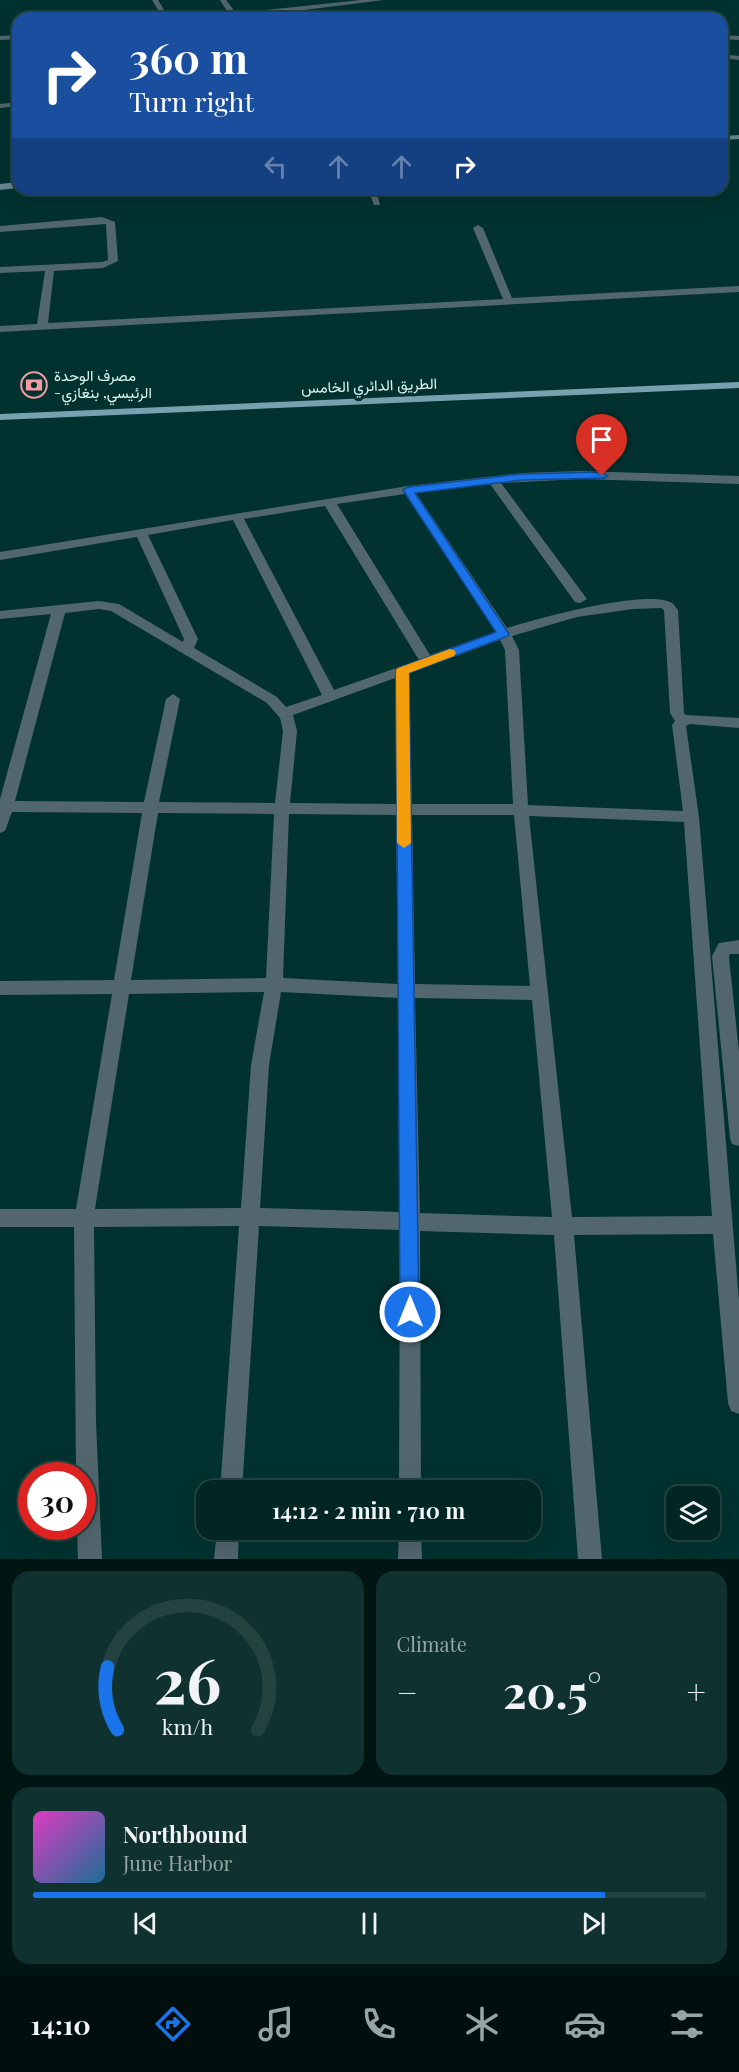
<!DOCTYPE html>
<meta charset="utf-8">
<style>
:root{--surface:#012623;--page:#0f3230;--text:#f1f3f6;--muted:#96a5a6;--line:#234341;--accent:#1a73e8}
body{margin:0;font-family:"Playfair Display",Vazirmatn,serif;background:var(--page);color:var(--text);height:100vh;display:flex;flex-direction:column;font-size:22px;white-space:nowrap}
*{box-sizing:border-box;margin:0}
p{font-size:20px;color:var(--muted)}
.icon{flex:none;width:33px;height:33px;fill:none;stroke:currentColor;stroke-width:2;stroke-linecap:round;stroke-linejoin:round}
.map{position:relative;height:1559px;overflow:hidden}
.sheet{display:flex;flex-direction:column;gap:12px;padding:12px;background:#011513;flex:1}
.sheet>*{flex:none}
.hud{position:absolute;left:12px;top:12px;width:716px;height:183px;border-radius:18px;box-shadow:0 6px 24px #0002,0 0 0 2px var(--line);background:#1a4fa0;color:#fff;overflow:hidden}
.buttons{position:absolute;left:666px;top:1486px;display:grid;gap:12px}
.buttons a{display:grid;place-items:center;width:54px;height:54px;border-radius:12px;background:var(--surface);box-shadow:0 6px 24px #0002,0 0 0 2px var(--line);font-size:30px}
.speed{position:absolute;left:18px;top:1462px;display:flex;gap:12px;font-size:30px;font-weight:700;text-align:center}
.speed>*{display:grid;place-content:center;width:78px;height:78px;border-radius:50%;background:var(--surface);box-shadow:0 6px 24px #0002,0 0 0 2px var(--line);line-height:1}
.speed .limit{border:9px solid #d22;background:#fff;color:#111}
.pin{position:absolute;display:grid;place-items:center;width:51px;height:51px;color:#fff;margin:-62px -26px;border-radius:50% 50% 50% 0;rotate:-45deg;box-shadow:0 0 6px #0007}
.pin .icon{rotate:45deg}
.me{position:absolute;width:66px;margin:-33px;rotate:0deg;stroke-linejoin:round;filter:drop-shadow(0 0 4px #0008)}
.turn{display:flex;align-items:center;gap:21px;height:126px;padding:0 18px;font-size:27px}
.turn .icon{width:78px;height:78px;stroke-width:2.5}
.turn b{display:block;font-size:42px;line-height:51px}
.lanes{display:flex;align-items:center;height:57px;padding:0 18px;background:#0003;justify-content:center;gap:30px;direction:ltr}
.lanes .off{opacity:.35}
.big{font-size:45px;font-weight:700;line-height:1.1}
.sheet .widget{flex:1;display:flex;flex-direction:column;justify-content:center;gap:9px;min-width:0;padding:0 21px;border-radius:18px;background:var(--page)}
.sheet .dial{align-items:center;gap:0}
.dial svg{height:156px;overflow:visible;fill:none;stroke:var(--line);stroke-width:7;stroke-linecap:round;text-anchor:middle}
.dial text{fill:var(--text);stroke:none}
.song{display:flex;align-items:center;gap:18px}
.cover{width:72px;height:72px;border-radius:9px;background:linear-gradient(135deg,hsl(310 70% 55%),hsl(200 70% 35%))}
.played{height:6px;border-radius:3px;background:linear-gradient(90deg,var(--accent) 85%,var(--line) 85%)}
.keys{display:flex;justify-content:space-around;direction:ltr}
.heat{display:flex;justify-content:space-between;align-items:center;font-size:33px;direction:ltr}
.sheet .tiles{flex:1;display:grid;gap:12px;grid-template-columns:1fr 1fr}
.widget:last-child{grid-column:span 2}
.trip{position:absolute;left:196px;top:1480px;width:345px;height:60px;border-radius:18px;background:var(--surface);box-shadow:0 6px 24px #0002,0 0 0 2px var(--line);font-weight:700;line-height:60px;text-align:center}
.dock{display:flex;height:96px;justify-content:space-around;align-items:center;background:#000f0e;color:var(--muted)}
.dock .icon{width:42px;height:42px}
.dock .active{color:var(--accent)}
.dock b{font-size:27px;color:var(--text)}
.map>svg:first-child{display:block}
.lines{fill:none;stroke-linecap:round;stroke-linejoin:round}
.street{fill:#52666d;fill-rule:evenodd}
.secondary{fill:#688793;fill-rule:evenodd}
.primary{fill:#78a1b0;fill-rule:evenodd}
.route{fill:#1a73e8;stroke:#114b97;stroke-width:1.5}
.slow{fill:#f59e0b}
.labels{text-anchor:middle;stroke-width:6;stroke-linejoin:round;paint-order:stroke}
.far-poi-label{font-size:15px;fill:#def5f2;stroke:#01322f;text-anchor:start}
.far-street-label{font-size:15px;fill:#def5f2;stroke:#01322f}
</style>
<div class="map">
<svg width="739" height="1559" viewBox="0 0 739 1559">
<rect width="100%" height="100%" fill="#01322f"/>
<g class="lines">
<g class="street">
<polygon points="152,0 158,0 169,18 163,18"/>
<polygon points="220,0 226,0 236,13 361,0 384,0 239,18 203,18 229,14"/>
<polygon points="421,13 478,16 481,18 389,18"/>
<polygon points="18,35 18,39 0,40 0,36"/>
<polygon points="722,35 739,36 739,40 722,39"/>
<polygon points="722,54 739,56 739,60 722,58"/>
<polygon points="18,102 18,106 0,108 0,104"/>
<polygon points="368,189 376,189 380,205 374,205"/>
<polygon points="102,217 115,222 118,261 103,268 54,271 48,323 503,299 473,228 478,225 483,228 512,298 739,286 739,292 0,332 0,326 37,324 45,271 0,273 0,267 102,262 108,260 106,224 0,232 0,226"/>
<path d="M580,471L739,476V484L580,479L501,483L587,599L580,603L575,602L490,484L416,493L507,628C536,619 647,588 672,603C674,604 676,608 678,610L684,713L686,715L739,718V728L690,724L686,726L699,817L739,1301V1414L731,1411L728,1403L713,1234L574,1235L602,1559H578L554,1235L420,1231L421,1491H399L400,1230L259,1226L242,1491H220L239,1226L94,1227L96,1422L102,1559H78L77,1527H82V1476H76L74,1227H0V1209H76L112,994L0,995V981L114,980L142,813L12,812L5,831L0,833V799L51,614L0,619V611L99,601L119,604L183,642L184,639L137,537L0,560V552L408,486L522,473ZM405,494L496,632L430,655L337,504ZM325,506L419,660L334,690L244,519ZM233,520L322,695L286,707L277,697L194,648L198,639L148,535ZM99,609L111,611L267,703L280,718L283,731L275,803L159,802L180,699L173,694L166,699L144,802L15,801L65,613ZM633,609L661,608L664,610L670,713L675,721L672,725L683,811L528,805L519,650L512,636L577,617ZM500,640L505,650L513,804H412L409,673ZM395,678L396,804L290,803L297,731L293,715ZM158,813L274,814L266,978L131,980ZM289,814L396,815L398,984L283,978ZM412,815H514L530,986L415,984ZM529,816L684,822L712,1216L572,1217ZM264,992L251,1065L241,1208L95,1209L129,994ZM281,992L398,998L400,1212L260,1208L269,1065ZM415,998L532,1000L552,1217L420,1213Z"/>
<polygon points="739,940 739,954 730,954 729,957 739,1052 739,1146 732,1144 730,1138 712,956 719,943"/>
<polygon points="217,1530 239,1530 238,1559 214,1559"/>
<polygon points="399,1530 421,1530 422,1559 398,1559"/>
</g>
<g class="secondary">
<polygon points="739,135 739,139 722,140 722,136"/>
<polygon points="18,182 18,188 0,190 0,184"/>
</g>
<polygon class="primary" points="739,382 739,388 0,420 0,414"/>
</g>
<polygon class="route" points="602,472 607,476 605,478 522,480 415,493 509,634 508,636 409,673 419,1312 416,1319 410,1321 403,1319 400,1312 396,670 398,668 496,632 403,490 408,487 522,474"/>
<polygon class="slow" points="450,649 454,650 456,653 454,656 409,673 411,843 404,848 397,843 396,670 398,668"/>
<defs>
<g id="bank-ring" transform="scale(1.35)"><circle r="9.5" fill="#01322f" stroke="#f49aa0" stroke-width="1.5"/><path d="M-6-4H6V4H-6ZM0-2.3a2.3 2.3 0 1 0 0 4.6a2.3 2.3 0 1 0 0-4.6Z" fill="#f49aa0"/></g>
</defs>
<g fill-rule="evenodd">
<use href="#bank-ring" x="34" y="385"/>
</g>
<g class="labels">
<g class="far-poi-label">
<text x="54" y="381">مصرف الوحدة<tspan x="54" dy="17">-الرئيسي, بنغازي</tspan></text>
</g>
<g class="far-street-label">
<text transform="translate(369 386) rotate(-2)" y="5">الطريق الدائري الخامس</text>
</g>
</g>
</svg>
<div class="buttons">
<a><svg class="icon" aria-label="layers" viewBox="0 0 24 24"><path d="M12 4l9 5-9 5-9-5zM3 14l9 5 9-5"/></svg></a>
</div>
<div class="speed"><div class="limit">30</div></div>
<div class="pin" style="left:602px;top:476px;background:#d93025"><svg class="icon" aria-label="arrive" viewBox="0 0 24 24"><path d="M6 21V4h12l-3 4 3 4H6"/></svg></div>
<svg class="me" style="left:410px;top:1312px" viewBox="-20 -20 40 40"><circle r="17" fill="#1a73e8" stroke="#fff" stroke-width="3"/><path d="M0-11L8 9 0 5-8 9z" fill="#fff"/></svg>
<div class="trip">14:12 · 2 min · 710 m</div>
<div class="hud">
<div class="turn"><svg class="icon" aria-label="right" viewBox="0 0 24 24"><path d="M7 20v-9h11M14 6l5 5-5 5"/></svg><div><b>360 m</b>Turn right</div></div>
<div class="lanes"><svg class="icon off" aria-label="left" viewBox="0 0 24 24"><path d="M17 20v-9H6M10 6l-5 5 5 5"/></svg><svg class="icon off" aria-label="ahead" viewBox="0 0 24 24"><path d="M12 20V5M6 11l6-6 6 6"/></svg><svg class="icon off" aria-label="ahead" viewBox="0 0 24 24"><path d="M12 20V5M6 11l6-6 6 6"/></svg><svg class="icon" aria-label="right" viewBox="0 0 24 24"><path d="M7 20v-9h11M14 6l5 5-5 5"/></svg></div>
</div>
</div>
<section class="sheet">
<div class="tiles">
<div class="widget dial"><svg viewBox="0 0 100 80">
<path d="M14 69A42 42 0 1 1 86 69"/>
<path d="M14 69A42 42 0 0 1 9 37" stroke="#1a73e8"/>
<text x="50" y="56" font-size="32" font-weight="700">26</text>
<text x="50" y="72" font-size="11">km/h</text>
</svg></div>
<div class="widget"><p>Climate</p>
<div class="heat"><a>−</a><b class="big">20.5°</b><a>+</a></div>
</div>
<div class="widget">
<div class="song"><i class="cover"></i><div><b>Northbound</b><p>June Harbor</p></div></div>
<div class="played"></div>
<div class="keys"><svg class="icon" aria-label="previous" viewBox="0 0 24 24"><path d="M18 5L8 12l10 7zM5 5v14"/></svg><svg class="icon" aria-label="pause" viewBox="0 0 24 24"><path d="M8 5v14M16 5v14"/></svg><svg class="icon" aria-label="next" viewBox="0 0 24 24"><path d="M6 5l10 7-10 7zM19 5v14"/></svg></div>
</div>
</div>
</section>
<nav class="dock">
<b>14:10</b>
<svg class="icon active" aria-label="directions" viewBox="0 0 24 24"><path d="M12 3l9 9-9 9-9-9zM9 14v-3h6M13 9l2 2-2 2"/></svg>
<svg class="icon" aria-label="music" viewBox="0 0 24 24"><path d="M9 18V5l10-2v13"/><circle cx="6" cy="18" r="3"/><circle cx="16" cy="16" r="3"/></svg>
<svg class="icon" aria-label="phone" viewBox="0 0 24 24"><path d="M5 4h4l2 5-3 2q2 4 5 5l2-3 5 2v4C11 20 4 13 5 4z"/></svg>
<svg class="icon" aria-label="climate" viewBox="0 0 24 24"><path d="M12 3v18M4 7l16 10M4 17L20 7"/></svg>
<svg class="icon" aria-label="car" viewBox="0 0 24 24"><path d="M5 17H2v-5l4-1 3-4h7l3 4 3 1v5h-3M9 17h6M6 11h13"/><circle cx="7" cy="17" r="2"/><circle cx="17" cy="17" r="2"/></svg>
<svg class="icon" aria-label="filters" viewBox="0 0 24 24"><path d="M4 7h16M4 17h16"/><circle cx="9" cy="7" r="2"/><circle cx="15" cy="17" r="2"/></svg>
</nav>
